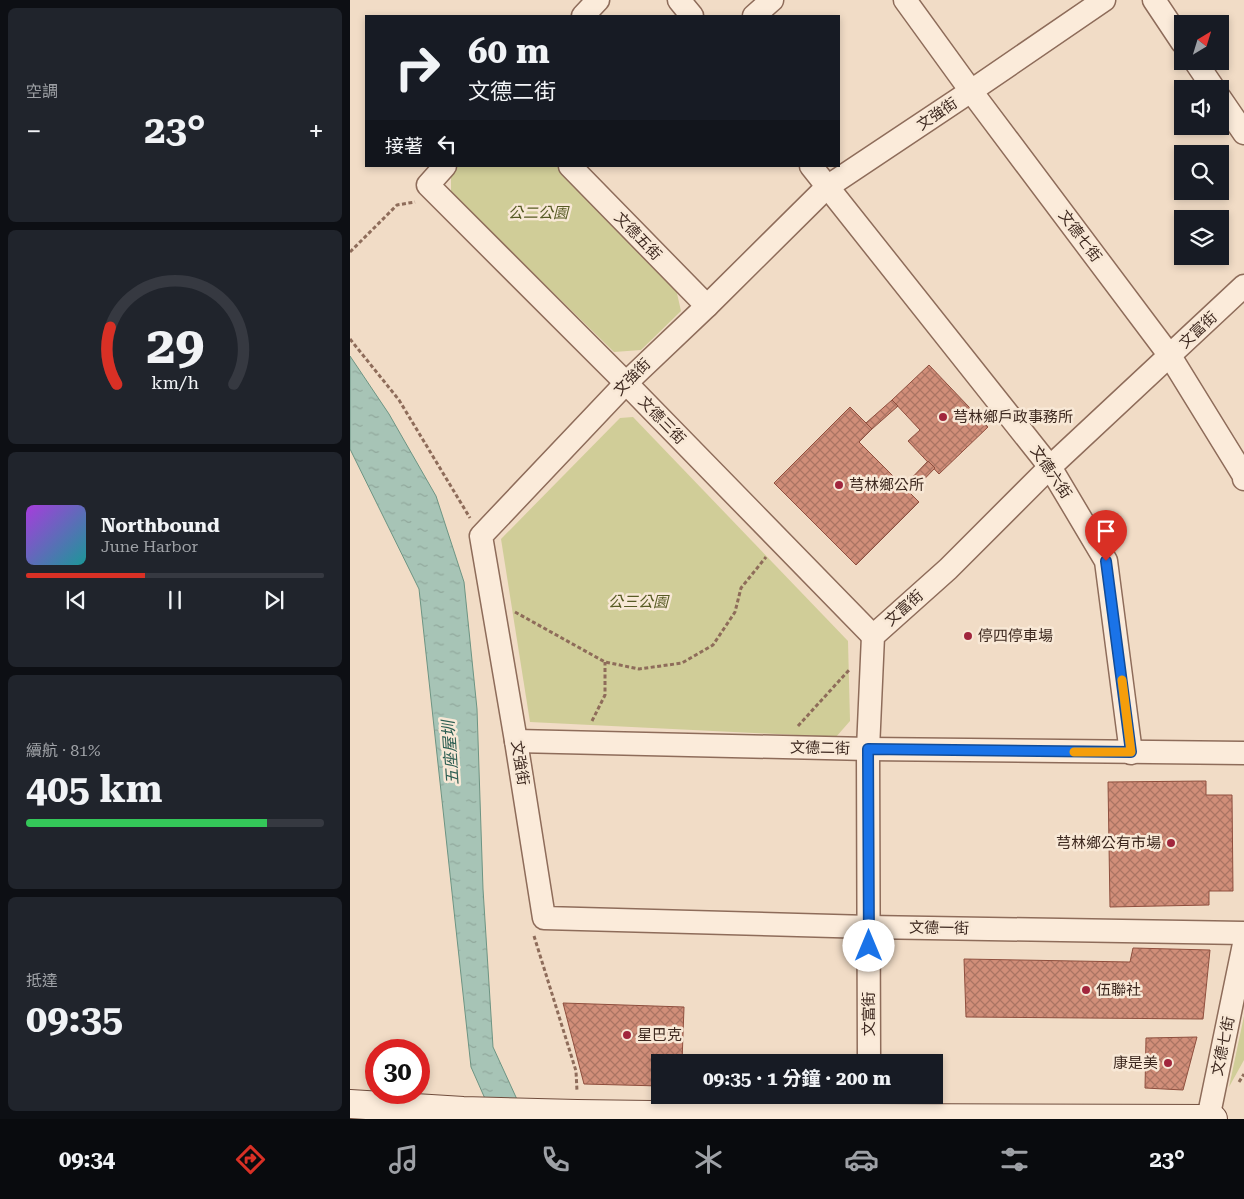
<!DOCTYPE html>
<html lang="zh-TW">
<meta charset="utf-8">
<style>
:root{--surface:#171b24;--page:#20242c;--text:#f1f3f6;--muted:#9ea1a6;--line:#363941;--accent:#d93025}
body{margin:0;font-family:"Roboto Serif","Noto Sans TC",serif;background:var(--page);color:var(--text);height:100vh;display:flex;flex-direction:column;font-size:19px;white-space:nowrap}
*{box-sizing:border-box;margin:0}
p{font-size:16px;color:var(--muted)}
.icon{flex:none;width:28px;height:28px;fill:none;stroke:currentColor;stroke-width:2;stroke-linecap:round;stroke-linejoin:round}
.map{position:relative;flex:1;overflow:hidden}
.side{display:flex;flex-direction:column;gap:8px;padding:8px;background:#0d0f14;width:350px}
.side>*{flex:none}
.guide{position:absolute;left:15px;top:15px;width:475px;height:152px;border-radius:0px;box-shadow:0 2px 8px #0003;background:#171b24;color:var(--text);overflow:hidden}
.needle{width:32px;rotate:38deg}
.fabs{position:absolute;left:824px;top:15px;display:grid;gap:10px}
.fabs a{display:grid;place-items:center;width:55px;height:55px;border-radius:0px;background:var(--surface);box-shadow:0 2px 8px #0003;font-size:25px}
.speed{position:absolute;left:15px;top:1039px;display:flex;gap:10px;font-size:25px;font-weight:700;text-align:center}
.speed>*{display:grid;place-content:center;width:65px;height:65px;border-radius:50%;background:var(--surface);box-shadow:0 2px 8px #0003;line-height:1}
.speed .limit{border:8px solid #d22;background:#fff;color:#111}
.pin{position:absolute;display:grid;place-items:center;width:42px;height:42px;color:#fff;margin:-51px -21px;border-radius:50% 50% 50% 0;rotate:-45deg;box-shadow:0 0 5px #0007}
.pin .icon{rotate:45deg}
.me{position:absolute;width:55px;margin:-28px;rotate:0deg;stroke-linejoin:round;filter:drop-shadow(0 0 4px #0008)}
.turn{display:flex;align-items:center;gap:18px;height:105px;padding:0 20px;font-size:22px}
.turn .icon{width:65px;height:65px;stroke-width:2.5}
.turn b{display:block;font-size:35px;line-height:42px}
.then{display:flex;align-items:center;height:48px;padding:0 20px;background:#0003;gap:10px;font-size:19px}
.big{font-size:38px;font-weight:700;line-height:1.1}
.side .tile{flex:1;display:flex;flex-direction:column;justify-content:center;gap:8px;min-width:0;padding:0 18px;border-radius:8px;background:var(--page)}
.side .dial{align-items:center;gap:0}
.dial svg{height:130px;overflow:visible;fill:none;stroke:var(--line);stroke-width:7;stroke-linecap:round;text-anchor:middle}
.dial text{fill:var(--text);stroke:none}
.song{display:flex;align-items:center;gap:15px}
.cover{width:60px;height:60px;border-radius:8px;background:linear-gradient(135deg,hsl(280 70% 55%),hsl(180 70% 35%))}
.played{height:5px;border-radius:2px;background:linear-gradient(90deg,var(--accent) 40%,var(--line) 40%)}
.keys{display:flex;justify-content:space-around;direction:ltr}
.heat{display:flex;justify-content:space-between;align-items:center;font-size:28px;direction:ltr}
.charge{height:8px;border-radius:4px;background:linear-gradient(90deg,#34c759 81%,var(--line) 0)}
.trip{position:absolute;left:301px;top:1054px;width:292px;height:50px;border-radius:0px;background:var(--surface);box-shadow:0 2px 8px #0003;font-weight:700;line-height:50px;text-align:center}
.tabs{display:flex;height:80px;justify-content:space-around;align-items:center;background:#090b0e;color:var(--muted)}
.tabs .icon{width:35px;height:35px}
.tabs .on{color:var(--accent)}
.tabs b{font-size:22px;color:var(--text)}
main{display:flex;flex:1;min-height:0}
.map>svg:first-child{display:block}
.green{fill:#d0cd98}
.water{fill:url(#water-ripples);stroke:#6d9483}
.building{fill:url(#building-cross-hatch);stroke:#8f4f3e}
.lines{fill:none;stroke-linecap:round;stroke-linejoin:round}
.street-casing{stroke:#8e6c5a;stroke-width:25}
.secondary-casing{stroke:#704d3d;stroke-width:30}
.path{stroke:#8e6c5a;stroke-width:3;stroke-dasharray:4 2.5;stroke-linecap:butt}
.street{stroke:#fbebda;stroke-width:22}
.secondary{stroke:#fbebda;stroke-width:28}
.route-casing{stroke:#114b97;stroke-width:12}
.route{stroke:#1a73e8;stroke-width:9}
.slow{stroke:#f59e0b;stroke-width:9}
.poi-dot{fill:#a1263d;stroke:#f8e8d6;stroke-width:2}
.labels{text-anchor:middle;stroke-width:5;stroke-linejoin:round;paint-order:stroke}
.street-label{font-size:15px;fill:#3d281f;stroke:#f8e8d6}
.park-label{font-size:15px;font-style:italic;fill:#575b24;stroke:#f8e8d6}
.poi-label{font-size:15px;fill:#3d281f;stroke:#f8e8d6;text-anchor:start}
.water-label{font-size:16px;font-style:italic;fill:#2d5e52;stroke:#f8e8d6}
</style>
<main>
<section class="side">
<div class="tile"><p>空調</p>
<div class="heat"><a>−</a><b class="big">23°</b><a>+</a></div>
</div>
<div class="tile dial"><svg viewBox="0 0 100 80">
<path d="M14 69A42 42 0 1 1 86 69"/>
<path d="M14 69A42 42 0 0 1 10 34" stroke="#d93025"/>
<text x="50" y="56" font-size="32" font-weight="700">29</text>
<text x="50" y="72" font-size="11">km/h</text>
</svg></div>
<div class="tile">
<div class="song"><i class="cover"></i><div><b>Northbound</b><p>June Harbor</p></div></div>
<div class="played"></div>
<div class="keys"><svg class="icon" aria-label="previous" viewBox="0 0 24 24"><path d="M18 5L8 12l10 7zM5 5v14"/></svg><svg class="icon" aria-label="pause" viewBox="0 0 24 24"><path d="M8 5v14M16 5v14"/></svg><svg class="icon" aria-label="next" viewBox="0 0 24 24"><path d="M6 5l10 7-10 7zM19 5v14"/></svg></div>
</div>
<div class="tile"><p>續航 · 81%</p><b class="big">405 km</b><div class="charge"></div></div>
<div class="tile"><p>抵達</p><b class="big">09:35</b></div>
</section>
<div class="map">
<svg width="894" height="1119" viewBox="0 0 894 1119">
<defs>
<pattern id="water-ripples" width="26" height="14" patternUnits="userSpaceOnUse" patternTransform="scale(1.25)"><rect width="26" height="14" fill="#a7c4b6"/><path d="M2 4q2-2 4 0t4 0M15 11q2-2 4 0t4 0" fill="none" stroke="#91a89c"/></pattern>
<pattern id="building-cross-hatch" width="8" height="8" patternUnits="userSpaceOnUse" patternTransform="scale(1.25)"><rect width="8" height="8" fill="#d18e79"/><path d="M0 0l8 8M0 8l8-8" fill="none" stroke="#ab7463"/></pattern>
</defs>
<rect width="100%" height="100%" fill="#f1dcc6"/>
<g class="green">
<polygon points="105,166 208,166 326,289 331,311 291,350 264,352 101,193 101,171"/>
<polygon points="283,417 498,641 500,721 486,737 180,722 151,539 270,418"/>
<polygon points="894,1016 894,1060 879,1087"/>
</g>
<polygon class="water" points="0,356 39,414 86,496 114,582 127,709 133,889 143,1047 176,1119 144,1119 121,1067 69,589 0,449"/>
<g class="building">
<polygon points="579,365 638,427 589,474 558,441 570,430 542,400"/>
<polygon points="542,400 548,406 522,429 516,423"/>
<polygon points="500,407 522,429 509,442 569,502 506,565 424,483"/>
<polygon points="578,461 585,468 561,493 554,486"/>
<polygon points="856,781 856,795 882,795 883,891 859,891 859,905 760,907 758,782"/>
<polygon points="783,948 860,950 853,1019 616,1017 614,959 780,962"/>
<polygon points="213,1003 334,1007 332,1062 310,1062 310,1086 234,1084"/>
<polygon points="847,1037 833,1090 795,1088 796,1038"/>
</g>
<g class="lines">
<g class="street-casing">
<g id="street">
<polyline points="329,0 342,16"/>
<polyline points="555,0 621,91 820,356 894,476 894,479"/>
<polyline points="754,0 621,91 477,187 357,306 276,383 131,536 166,741 194,918 519,927 894,933"/>
<polyline points="804,0 832,42"/>
<polyline points="233,16 248,0"/>
<polyline points="404,16 422,0"/>
<polyline points="845,61 864,89"/>
<polyline points="870,98 894,133"/>
<polyline points="95,166 78,185 276,383 523,636"/>
<polyline points="220,166 357,306"/>
<polyline points="461,166 700,467 756,561 781,753"/>
<polyline points="166,741 518,749 894,753"/>
<polyline points="519,1062 518,749 523,636 598,569 700,467 894,286"/>
<polyline points="519,1119 519,1095"/>
<polyline points="858,1119 894,944"/>
</g>
</g>
<g class="secondary-casing">
<polyline id="secondary" points="0,1104 113,1111 227,1114 519,1118 863,1119"/>
</g>
<g class="path">
<polyline points="0,252 47,205 65,202"/>
<polyline points="0,339 49,400 120,518"/>
<polyline points="165,612 255,662 289,669 332,663 363,645 385,612 391,588 416,557"/>
<polyline points="242,721 255,695 255,662"/>
<polyline points="448,726 499,670"/>
<polyline points="184,936 226,1071 227,1091"/>
<polyline points="889,1082 894,1074"/>
</g>
<use href="#street" class="street"/>
<use href="#secondary" class="secondary"/>
</g>
<g class="lines">
<g class="route-casing">
<polyline id="route" points="519,946 518,749 781,752 756,561"/>
</g>
<use href="#route" class="route"/>
<polyline class="slow" points="724,752 781,752 772,680"/>
</g>
<g class="poi-dot">
<circle cx="593" cy="417" r="5"/>
<circle cx="489" cy="485" r="5"/>
<circle cx="618" cy="636" r="5"/>
<circle cx="821" cy="843" r="5"/>
<circle cx="736" cy="990" r="5"/>
<circle cx="277" cy="1035" r="5"/>
<circle cx="818" cy="1063" r="5"/>
</g>
<g class="labels">
<g class="street-label">
<text transform="translate(587 114) rotate(-34)" y="5">文強街</text>
<text transform="translate(288 236) rotate(46)" y="5">文德五街</text>
<text transform="translate(730 236) rotate(53)" y="5">文德七街</text>
<text transform="translate(848 330) rotate(-43)" y="5">文富街</text>
<text transform="translate(282 377) rotate(-45)" y="5">文強街</text>
<text transform="translate(312 420) rotate(46)" y="5">文德三街</text>
<text transform="translate(701 472) rotate(56)" y="5">文德六街</text>
<text transform="translate(554 608) rotate(-42)" y="5">文富街</text>
<text transform="translate(470 748) rotate(1)" y="5">文德二街</text>
<text transform="translate(170 763) rotate(81)" y="5">文強街</text>
<text transform="translate(589 928) rotate(1)" y="5">文德一街</text>
<text transform="translate(519 1014) rotate(-90)" y="5">文富街</text>
<text transform="translate(873 1046) rotate(-78)" y="5">文德七街</text>
</g>
<g class="park-label">
<text x="188" y="218">公二公園</text>
<text x="288" y="607">公三公園</text>
</g>
<g class="poi-label">
<text x="603" y="422">芎林鄉戶政事務所</text>
<text x="499" y="490">芎林鄉公所</text>
<text x="628" y="641">停四停車場</text>
<text x="811" y="848" text-anchor="end">芎林鄉公有市場</text>
<text x="746" y="995">伍聯社</text>
<text x="287" y="1040">星巴克</text>
<text x="808" y="1068" text-anchor="end">康是美</text>
</g>
<g class="water-label">
<text transform="translate(100 753) rotate(-94)" y="6">五座屋圳</text>
</g>
</g>
</svg>
<div class="fabs">
<a><svg class="needle" viewBox="-14 -14 28 28"><path d="M0-13l5 13h-10z" fill="#e53935"/><path d="M0 13l5-13h-10z" fill="#9ea1a6"/></svg></a>
<a><svg class="icon" aria-label="sound" viewBox="0 0 24 24"><path d="M4 9h4l5-4v14l-5-4H4zM17 9q2 3 0 6"/></svg></a>
<a><svg class="icon" aria-label="search" viewBox="0 0 24 24"><circle cx="10" cy="10" r="6"/><path d="M15 15l6 6"/></svg></a>
<a><svg class="icon" aria-label="layers" viewBox="0 0 24 24"><path d="M12 4l9 5-9 5-9-5zM3 14l9 5 9-5"/></svg></a>
</div>
<div class="speed"><div class="limit">30</div></div>
<div class="pin" style="left:756px;top:561px;background:#d93025"><svg class="icon" aria-label="arrive" viewBox="0 0 24 24"><path d="M6 21V4h12l-3 4 3 4H6"/></svg></div>
<svg class="me" style="left:519px;top:946px" viewBox="-20 -20 40 40"><circle r="19" fill="#fff"/><path d="M0-13L10 11 0 6-10 11z" fill="#1a73e8"/></svg>
<div class="trip">09:35 · 1 分鐘 · 200 m</div>
<div class="guide">
<div class="turn"><svg class="icon" aria-label="right" viewBox="0 0 24 24"><path d="M7 20v-9h11M14 6l5 5-5 5"/></svg><div><b>60 m</b>文德二街</div></div>
<div class="then">接著<svg class="icon" aria-label="left" viewBox="0 0 24 24"><path d="M17 20v-9H6M10 6l-5 5 5 5"/></svg></div>
</div>
</div>
</main>
<nav class="tabs">
<b>09:34</b>
<svg class="icon on" aria-label="directions" viewBox="0 0 24 24"><path d="M12 3l9 9-9 9-9-9zM9 14v-3h6M13 9l2 2-2 2"/></svg>
<svg class="icon" aria-label="music" viewBox="0 0 24 24"><path d="M9 18V5l10-2v13"/><circle cx="6" cy="18" r="3"/><circle cx="16" cy="16" r="3"/></svg>
<svg class="icon" aria-label="phone" viewBox="0 0 24 24"><path d="M5 4h4l2 5-3 2q2 4 5 5l2-3 5 2v4C11 20 4 13 5 4z"/></svg>
<svg class="icon" aria-label="climate" viewBox="0 0 24 24"><path d="M12 3v18M4 7l16 10M4 17L20 7"/></svg>
<svg class="icon" aria-label="car" viewBox="0 0 24 24"><path d="M5 17H2v-5l4-1 3-4h7l3 4 3 1v5h-3M9 17h6M6 11h13"/><circle cx="7" cy="17" r="2"/><circle cx="17" cy="17" r="2"/></svg>
<svg class="icon" aria-label="filters" viewBox="0 0 24 24"><path d="M4 7h16M4 17h16"/><circle cx="9" cy="7" r="2"/><circle cx="15" cy="17" r="2"/></svg>
<b>23°</b>
</nav>
